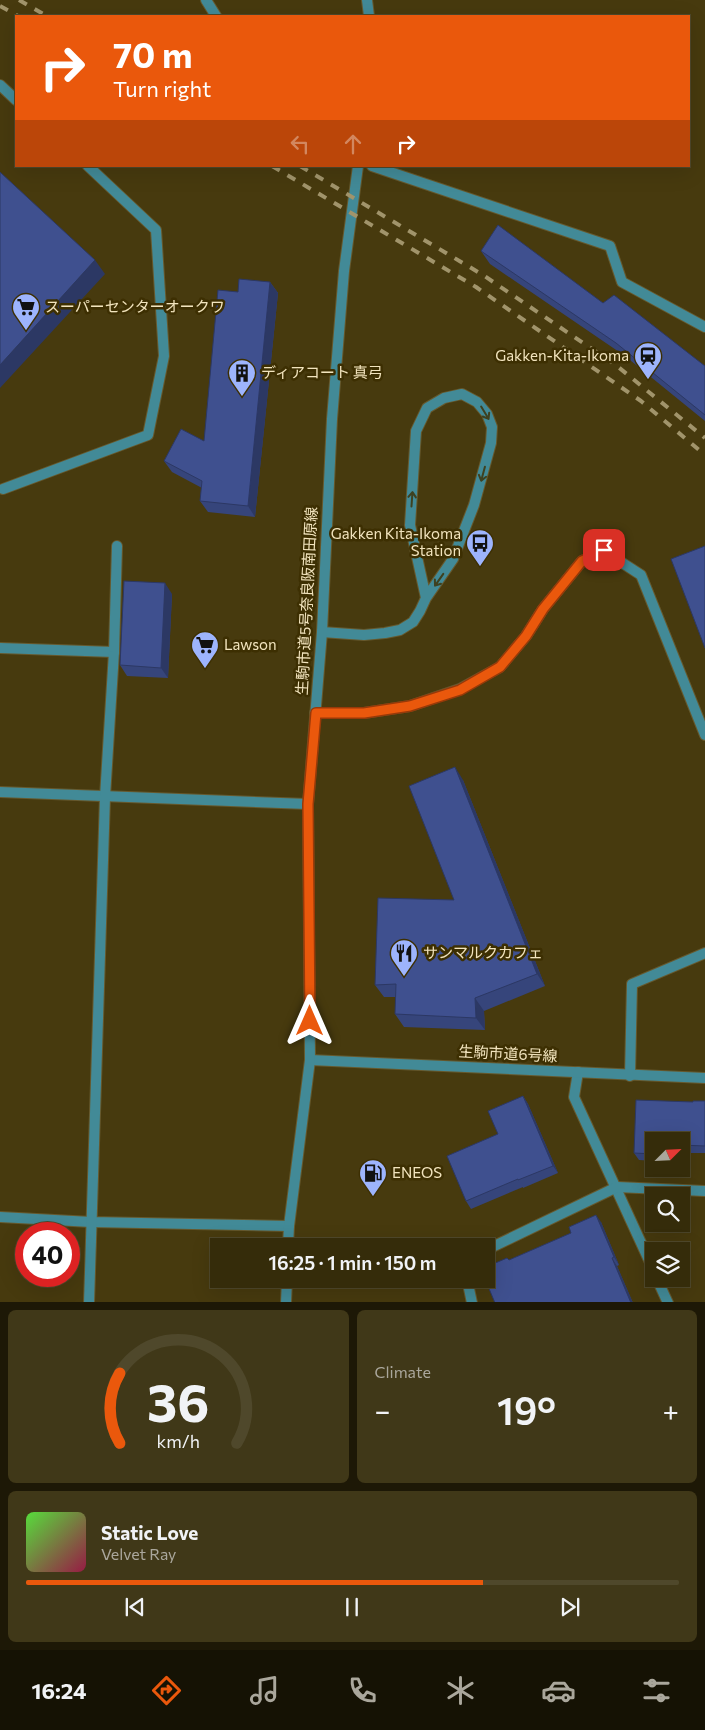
<!DOCTYPE html>
<meta charset="utf-8">
<style>
:root{--surface:#352c0a;--page:#403818;--text:#f1f3f6;--muted:#aaa79c;--line:#4f482b;--accent:#ea580c}
body{margin:0;font-family:Commissioner,"Noto Sans JP",sans-serif;background:var(--page);color:var(--text);height:100vh;display:flex;flex-direction:column;font-size:19px;white-space:nowrap}
*{box-sizing:border-box;margin:0}
p{font-size:16px;color:var(--muted)}
.icon{flex:none;width:28px;height:28px;fill:none;stroke:currentColor;stroke-width:2;stroke-linecap:round;stroke-linejoin:round}
.map{position:relative;height:1302px;overflow:hidden}
.sheet{display:flex;flex-direction:column;gap:8px;padding:8px;background:#1d1806;flex:1}
.sheet>*{flex:none}
.banner{position:absolute;left:15px;top:15px;width:675px;height:152px;border-radius:0px;box-shadow:0 5px 20px #0002,0 0 0 1px var(--line);background:#ea580c;color:#fff;overflow:hidden}
.needle{width:32px;rotate:66deg}
.controls{position:absolute;left:645px;top:1132px;display:grid;gap:10px}
.controls a{display:grid;place-items:center;width:45px;height:45px;border-radius:0px;background:var(--surface);box-shadow:0 5px 20px #0002,0 0 0 1px var(--line);font-size:25px}
.speed{position:absolute;left:15px;top:1222px;display:flex;gap:10px;font-size:25px;font-weight:700;text-align:center}
.speed>*{display:grid;place-content:center;width:65px;height:65px;border-radius:50%;background:var(--surface);box-shadow:0 5px 20px #0002,0 0 0 1px var(--line);line-height:1}
.speed .limit{border:8px solid #d22;background:#fff;color:#111}
.pin{position:absolute;display:grid;place-items:center;width:42px;height:42px;color:#fff;margin:-21px;border-radius:10px;box-shadow:0 2px 8px #0006}
.me{position:absolute;width:55px;margin:-28px;rotate:0deg;stroke-linejoin:round;filter:drop-shadow(0 0 4px #0008)}
.turn{display:flex;align-items:center;gap:18px;height:105px;padding:0 15px;font-size:22px}
.turn .icon{width:65px;height:65px;stroke-width:2.5}
.turn b{display:block;font-size:35px;line-height:42px}
.lanes{display:flex;align-items:center;height:48px;padding:0 15px;background:#0003;justify-content:center;gap:25px;direction:ltr}
.lanes .off{opacity:.35}
.big{font-size:38px;font-weight:600;line-height:1.1}
.sheet .tile{flex:1;display:flex;flex-direction:column;justify-content:center;gap:8px;min-width:0;padding:0 18px;border-radius:8px;background:var(--page)}
.sheet .dial{align-items:center;gap:0}
.dial svg{height:130px;overflow:visible;fill:none;stroke:var(--line);stroke-width:7;stroke-linecap:round;text-anchor:middle}
.dial text{fill:var(--text);stroke:none}
.song{display:flex;align-items:center;gap:15px}
.cover{width:60px;height:60px;border-radius:8px;background:linear-gradient(135deg,hsl(110 70% 55%),hsl(340 70% 35%))}
.played{height:5px;border-radius:2px;background:linear-gradient(90deg,var(--accent) 70%,var(--line) 70%)}
.keys{display:flex;justify-content:space-around;direction:ltr}
.heat{display:flex;justify-content:space-between;align-items:center;font-size:28px;direction:ltr}
.sheet .tiles{flex:1;display:grid;gap:8px;grid-template-columns:1fr 1fr}
.tile:last-child{grid-column:span 2}
.trip{position:absolute;left:210px;top:1238px;width:285px;height:50px;border-radius:0px;background:var(--surface);box-shadow:0 5px 20px #0002,0 0 0 1px var(--line);font-weight:600;line-height:50px;text-align:center}
.tab-bar{display:flex;height:80px;justify-content:space-around;align-items:center;background:#151204;color:var(--muted)}
.tab-bar .icon{width:35px;height:35px}
.tab-bar .selected{color:var(--accent)}
.tab-bar b{font-size:22px;color:var(--text)}
.map>svg:first-child{display:block}
.lines{fill:none;stroke-linecap:round;stroke-linejoin:round}
.service-casing{stroke:#66592e;stroke-width:12}
.minor-casing{stroke:#66592e;stroke-width:12}
.tertiary-casing{stroke:#66592e;stroke-width:12}
.service{stroke:#428a97;stroke-width:10}
.minor{stroke:#428a97;stroke-width:10}
.tertiary{stroke:#428a97;stroke-width:10}
.rail{stroke:#a1946b;stroke-width:4;stroke-dasharray:9 9;stroke-linecap:butt}
.wall{fill:#36457b}
.shaded-wall{fill:#2c3864}
.building{fill:#3f508f;stroke:#2c3864}
.oneway{stroke:#3e4120}
.route-casing{stroke:#983908;stroke-width:12}
.route{stroke:#ea580c;stroke-width:9}
.labels{text-anchor:middle;stroke-width:5;stroke-linejoin:round;paint-order:stroke}
.poi-label{font-size:15px;fill:#f2e4be;stroke:#3d2f02;text-anchor:start}
.street-label{font-size:15px;fill:#f2e4be;stroke:#3d2f02}
</style>
<div class="map">
<svg width="705" height="1303" viewBox="0 0 705 1303">
<rect width="100%" height="100%" fill="#473a0e"/>
<g class="lines">
<g class="service-casing">
<g id="service">
<polyline points="0,85 16,100"/>
<polyline points="3,489 148,435 164,356 156,230 88,166"/>
<polyline points="322,632 364,635 385,633 400,630 413,622 420,611 426,598 453,559 474,505 491,443 492,427 487,414 477,402 462,394 444,398 427,408 416,431 410,525 426,598"/>
<polyline points="315,713 364,713 410,706 460,689 500,667 526,636 543,609 582,561 604,551 641,575 705,735"/>
<polyline points="630,1076 632,984 705,953"/>
</g>
</g>
<g class="minor-casing">
<g id="minor">
<polyline points="206,0 216,16"/>
<polyline points="372,166 610,246 622,282 705,327"/>
<polyline points="0,648 114,652"/>
<polyline points="0,792 308,804"/>
<polyline points="578,1072 574,1097 654,1271"/>
<polyline points="0,1217 91,1222 289,1226"/>
<polyline points="486,1250 617,1187 705,1191"/>
<polyline points="467,1279 472,1303"/>
<polyline points="657,1279 668,1303"/>
<polyline points="89,1303 105,797 114,652 117,546"/>
</g>
</g>
<g class="tertiary-casing">
<g id="tertiary">
<polyline points="367,0 369,16"/>
<polyline points="310,1060 705,1078"/>
<polyline points="288,1246 289,1226 310,1060 308,804 322,632 332,419 344,271 358,166"/>
<polyline points="286,1303 287,1279"/>
</g>
</g>
<use href="#service" class="service"/>
<use href="#minor" class="minor"/>
<use href="#tertiary" class="tertiary"/>
<g class="rail">
<polyline points="19,0 47,16"/>
<polyline points="0,6 18,16"/>
<polyline points="272,166 476,287 641,401 705,455"/>
<polyline points="300,166 483,275 617,366 705,438"/>
</g>
</g>
<g class="wall">
<polygon points="481,251 603,303 705,366 705,421 625,356 490,264"/>
<polygon points="270,282 278,293 255,517 208,512 200,501 202,488 172,472 164,461 204,441 238,292"/>
<polygon points="172,594 168,678 127,676 120,665"/>
<polygon points="463,780 545,986 484,1011 485,1030 404,1027 395,1014 396,997 384,997 375,985 454,900"/>
<polygon points="523,1096 528,1104 558,1173 523,1188 523,1187 471,1209 466,1201 498,1134"/>
<polygon points="705,1101 705,1153 681,1153 681,1141 654,1141 654,1161 639,1160 634,1153 693,1102"/>
<polygon points="601,1222 619,1265 617,1266 633,1303 495,1303 509,1260"/>
</g>
<g class="shaded-wall">
<polygon points="95,260 105,274 0,388 0,365"/>
<polygon points="270,282 278,293 255,517 248,506"/>
<polygon points="165,583 172,594 168,678 161,668"/>
<polygon points="455,767 463,780 545,986 537,974"/>
<polygon points="475,998 484,1011 485,1030 476,1018"/>
<polygon points="523,1096 528,1104 558,1173 553,1166"/>
<polygon points="596,1215 601,1222 619,1265 614,1257"/>
<polygon points="612,1258 617,1266 633,1303 631,1303"/>
</g>
<g class="building">
<polygon points="0,172 95,260 0,365"/>
<polygon points="498,225 603,303 614,295 705,366 705,415 616,343 481,251"/>
<polygon points="239,279 270,282 248,506 200,501 202,481 164,461 181,429 204,441 218,290 238,292"/>
<polygon points="705,546 705,648 671,559"/>
<polygon points="124,581 165,583 161,668 120,665"/>
<polygon points="455,767 537,974 475,998 476,1018 395,1014 396,984 375,985 378,898 454,900 409,786"/>
<polygon points="523,1096 553,1166 518,1180 518,1179 466,1201 447,1156 498,1134 488,1111"/>
<polygon points="636,1100 693,1102 693,1101 705,1101 705,1146 681,1145 681,1141 654,1141 654,1154 634,1153"/>
<polygon points="596,1215 614,1257 612,1258 631,1303 495,1303 485,1279 486,1279 486,1267 507,1258 509,1260 571,1233 569,1227"/>
</g>
<defs><path id="oneway-shaft" d="M-6 0H5M1.5-3L5.5 0L1.5 3" fill="none" stroke-width="1.6" stroke-linecap="round" stroke-linejoin="round" transform="scale(1.25)"/></defs>
<g class="oneway">
<use href="#oneway-shaft" transform="translate(485 413) rotate(59)"/>
<use href="#oneway-shaft" transform="translate(483 474) rotate(105)"/>
<use href="#oneway-shaft" transform="translate(412 499) rotate(-86)"/>
<use href="#oneway-shaft" transform="translate(439 580) rotate(125)"/>
</g>
<g class="lines">
<g class="route-casing">
<polyline id="route" points="310,1021 308,804 316,713 364,713 410,706 460,690 500,667 526,636 543,609 582,561 604,550"/>
</g>
<use href="#route" class="route"/>
</g>
<defs>
<g id="supermarket-pin" transform="scale(1.4375)"><path d="M0 17L-7.5 6A9.5 9.5 0 1 1 7.5 6Z" fill="#9db4fd" stroke="#3d2f02"/><path d="M-6-5.5h2.5l.6 2H6L4.5 2H-2.5L-4.4-4H-6ZM-1.5 3.2a1.3 1.3 0 1 0 .1 0ZM3 3.2a1.3 1.3 0 1 0 .1 0Z" fill="#111"/></g>
<g id="station-pin" transform="scale(1.4375)"><path d="M0 17L-7.5 6A9.5 9.5 0 1 1 7.5 6Z" fill="#9db4fd" stroke="#3d2f02"/><path d="M-3-6H3Q5-6 5-4V2Q5 4 3 4L4.5 6H3L1.5 4h-3L-3 6H-4.5L-3 4Q-5 4-5 2V-4Q-5-6-3-6ZM-3.5-4v3h7v-3ZM-3.5 1v1.5H-2V1ZM2 1v1.5H3.5V1Z" fill="#111"/></g>
<g id="building-pin" transform="scale(1.4375)"><path d="M0 17L-7.5 6A9.5 9.5 0 1 1 7.5 6Z" fill="#9db4fd" stroke="#3d2f02"/><path d="M-4-6H4V6H1V3H-1V6H-4ZM-2.5-4.3h1.7v1.8h-1.7ZM.8-4.3h1.7v1.8H.8ZM-2.5-1h1.7V.8h-1.7ZM.8-1h1.7V.8H.8Z" fill="#111"/></g>
<g id="bus-pin" transform="scale(1.4375)"><path d="M0 17L-7.5 6A9.5 9.5 0 1 1 7.5 6Z" fill="#9db4fd" stroke="#3d2f02"/><path d="M-5-6H5V4H4V6H2V4H-2V6H-4V4H-5ZM-3.5-4V0h7V-4ZM-3.5 1.2v1.5H-2V1.2ZM2 1.2v1.5H3.5V1.2Z" fill="#111"/></g>
<g id="restaurant-pin" transform="scale(1.4375)"><path d="M0 17L-7.5 6A9.5 9.5 0 1 1 7.5 6Z" fill="#9db4fd" stroke="#3d2f02"/><path d="M-5-6h1v4h1v-4h1v4h1v-4h1v5L-1.5 .5V6h-2V.5L-5-1ZM5-6V6H3V1.5H1.5Q1.5-4 5-6Z" fill="#111"/></g>
<g id="fuel-pin" transform="scale(1.4375)"><path d="M0 17L-7.5 6A9.5 9.5 0 1 1 7.5 6Z" fill="#9db4fd" stroke="#3d2f02"/><path d="M-5.5-6h7V0h2V4h1.3V-2.5L3-4.5l.8-.8L6-3V5H2.5V1h-1V6h-7ZM-4.2-4.7v3.2H.2V-4.7Z" fill="#111"/></g>
</defs>
<g fill-rule="evenodd">
<use href="#supermarket-pin" x="26" y="307"/>
<use href="#station-pin" x="648" y="356"/>
<use href="#building-pin" x="242" y="373"/>
<use href="#bus-pin" x="480" y="543"/>
<use href="#supermarket-pin" x="205" y="645"/>
<use href="#restaurant-pin" x="404" y="953"/>
<use href="#fuel-pin" x="373" y="1173"/>
</g>
<g class="labels">
<g class="poi-label">
<text x="45" y="312">スーパーセンターオークワ</text>
<text x="629" y="361" text-anchor="end">Gakken-Kita-Ikoma</text>
<text x="261" y="378">ディアコート 真弓</text>
<text x="461" y="539" text-anchor="end">Gakken Kita-Ikoma<tspan x="461" dy="17">Station</tspan></text>
<text x="224" y="650">Lawson</text>
<text x="423" y="958">サンマルクカフェ</text>
<text x="392" y="1178">ENEOS</text>
</g>
<g class="street-label">
<text transform="translate(307 601) rotate(-87)" y="5">生駒市道5号奈良阪南田原線</text>
<text transform="translate(508 1054) rotate(3)" y="5">生駒市道6号線</text>
</g>
</g>
</svg>
<div class="controls">
<a><svg class="needle" viewBox="-14 -14 28 28"><path d="M0-13l5 13h-10z" fill="#e53935"/><path d="M0 13l5-13h-10z" fill="#aaa79c"/></svg></a>
<a><svg class="icon" aria-label="search" viewBox="0 0 24 24"><circle cx="10" cy="10" r="6"/><path d="M15 15l6 6"/></svg></a>
<a><svg class="icon" aria-label="layers" viewBox="0 0 24 24"><path d="M12 4l9 5-9 5-9-5zM3 14l9 5 9-5"/></svg></a>
</div>
<div class="speed"><div class="limit">40</div></div>
<div class="pin" style="left:604px;top:550px;background:#d93025"><svg class="icon" aria-label="arrive" viewBox="0 0 24 24"><path d="M6 21V4h12l-3 4 3 4H6"/></svg></div>
<svg class="me" style="left:310px;top:1021px" viewBox="-20 -20 40 40"><path d="M0-17L14 15 0 8-14 15z" fill="#ea580c" stroke="#fff" stroke-width="4"/></svg>
<div class="trip">16:25 · 1 min · 150 m</div>
<div class="banner">
<div class="turn"><svg class="icon" aria-label="right" viewBox="0 0 24 24"><path d="M7 20v-9h11M14 6l5 5-5 5"/></svg><div><b>70 m</b>Turn right</div></div>
<div class="lanes"><svg class="icon off" aria-label="left" viewBox="0 0 24 24"><path d="M17 20v-9H6M10 6l-5 5 5 5"/></svg><svg class="icon off" aria-label="ahead" viewBox="0 0 24 24"><path d="M12 20V5M6 11l6-6 6 6"/></svg><svg class="icon" aria-label="right" viewBox="0 0 24 24"><path d="M7 20v-9h11M14 6l5 5-5 5"/></svg></div>
</div>
</div>
<section class="sheet">
<div class="tiles">
<div class="tile dial"><svg viewBox="0 0 100 80">
<path d="M14 69A42 42 0 1 1 86 69"/>
<path d="M14 69A42 42 0 0 1 14 26" stroke="#ea580c"/>
<text x="50" y="56" font-size="32" font-weight="700">36</text>
<text x="50" y="72" font-size="11">km/h</text>
</svg></div>
<div class="tile"><p>Climate</p>
<div class="heat"><a>−</a><b class="big">19°</b><a>+</a></div>
</div>
<div class="tile">
<div class="song"><i class="cover"></i><div><b>Static Love</b><p>Velvet Ray</p></div></div>
<div class="played"></div>
<div class="keys"><svg class="icon" aria-label="previous" viewBox="0 0 24 24"><path d="M18 5L8 12l10 7zM5 5v14"/></svg><svg class="icon" aria-label="pause" viewBox="0 0 24 24"><path d="M8 5v14M16 5v14"/></svg><svg class="icon" aria-label="next" viewBox="0 0 24 24"><path d="M6 5l10 7-10 7zM19 5v14"/></svg></div>
</div>
</div>
</section>
<nav class="tab-bar">
<b>16:24</b>
<svg class="icon selected" aria-label="directions" viewBox="0 0 24 24"><path d="M12 3l9 9-9 9-9-9zM9 14v-3h6M13 9l2 2-2 2"/></svg>
<svg class="icon" aria-label="music" viewBox="0 0 24 24"><path d="M9 18V5l10-2v13"/><circle cx="6" cy="18" r="3"/><circle cx="16" cy="16" r="3"/></svg>
<svg class="icon" aria-label="phone" viewBox="0 0 24 24"><path d="M5 4h4l2 5-3 2q2 4 5 5l2-3 5 2v4C11 20 4 13 5 4z"/></svg>
<svg class="icon" aria-label="climate" viewBox="0 0 24 24"><path d="M12 3v18M4 7l16 10M4 17L20 7"/></svg>
<svg class="icon" aria-label="car" viewBox="0 0 24 24"><path d="M5 17H2v-5l4-1 3-4h7l3 4 3 1v5h-3M9 17h6M6 11h13"/><circle cx="7" cy="17" r="2"/><circle cx="17" cy="17" r="2"/></svg>
<svg class="icon" aria-label="filters" viewBox="0 0 24 24"><path d="M4 7h16M4 17h16"/><circle cx="9" cy="7" r="2"/><circle cx="15" cy="17" r="2"/></svg>
</nav>
